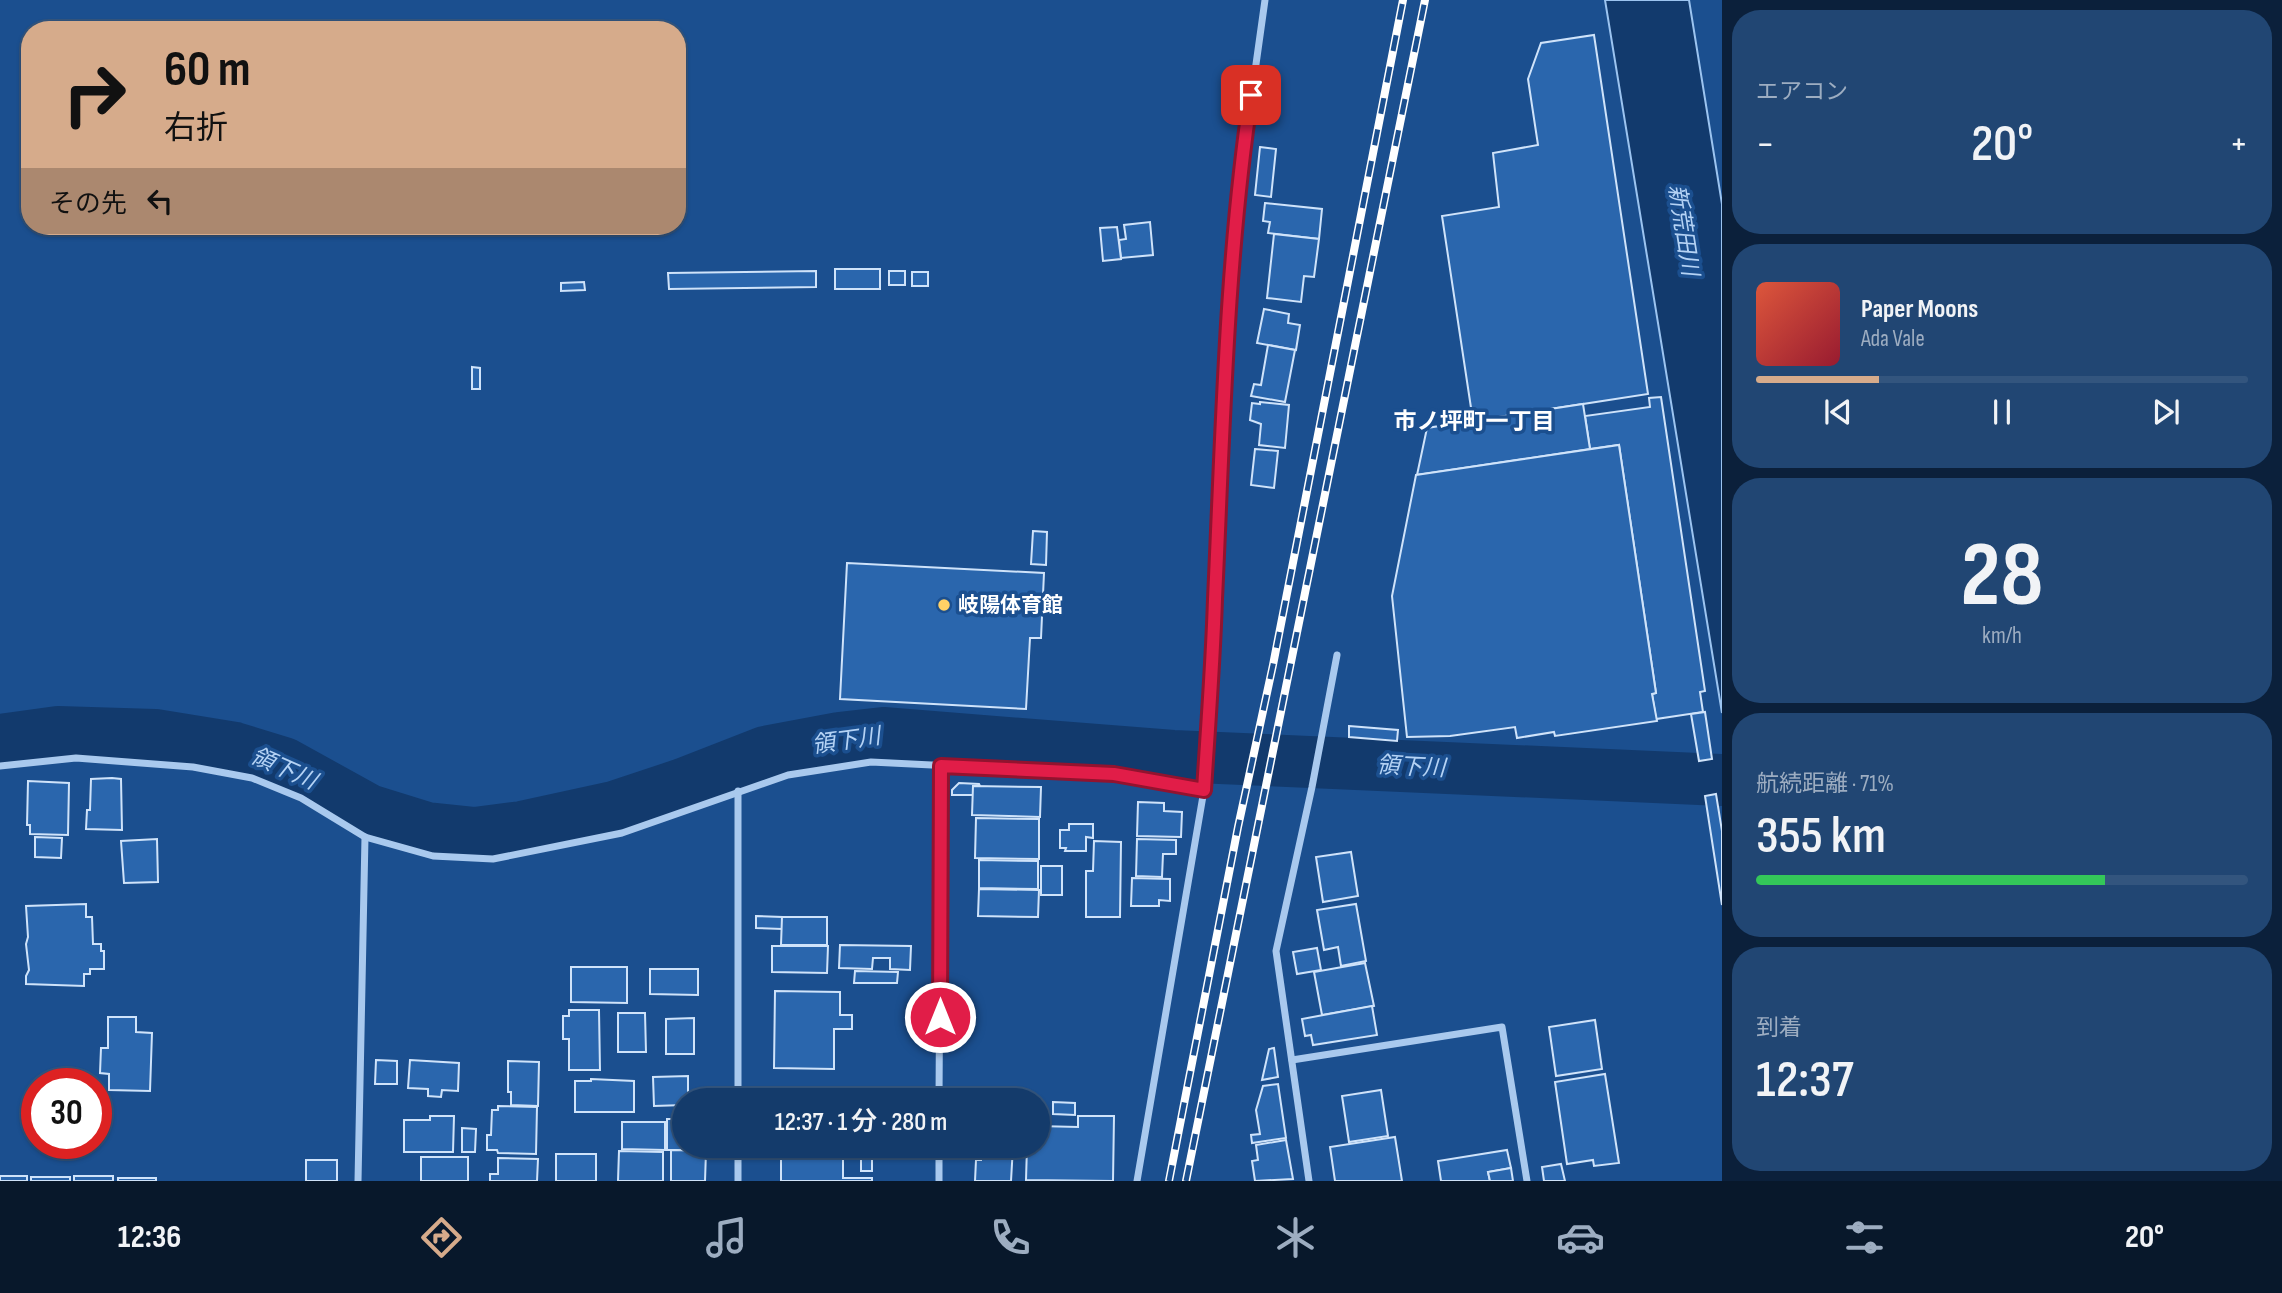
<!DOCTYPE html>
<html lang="ja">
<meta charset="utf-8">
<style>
:root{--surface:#143b6b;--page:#214673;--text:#f1f3f6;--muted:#9dadc1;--line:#33557e;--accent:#d6ab8b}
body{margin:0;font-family:"Sofia Sans Condensed","Noto Sans JP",sans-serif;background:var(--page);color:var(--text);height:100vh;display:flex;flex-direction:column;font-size:26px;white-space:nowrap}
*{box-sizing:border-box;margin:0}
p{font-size:23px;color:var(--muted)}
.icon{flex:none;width:38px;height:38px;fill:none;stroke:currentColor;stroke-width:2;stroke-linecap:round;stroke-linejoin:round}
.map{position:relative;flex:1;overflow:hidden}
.sheet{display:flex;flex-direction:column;gap:10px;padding:10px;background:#0b203b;width:560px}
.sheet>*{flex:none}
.hud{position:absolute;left:21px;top:21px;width:665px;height:214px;border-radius:28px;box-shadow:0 2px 5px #0004,0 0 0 2px var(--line);background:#d6ab8b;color:#111;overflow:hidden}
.speed{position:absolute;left:21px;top:1068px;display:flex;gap:14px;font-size:35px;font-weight:700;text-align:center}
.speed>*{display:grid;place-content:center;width:91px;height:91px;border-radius:50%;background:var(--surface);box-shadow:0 2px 5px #0004,0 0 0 2px var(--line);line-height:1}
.speed .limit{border:10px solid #d22;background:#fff;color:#111}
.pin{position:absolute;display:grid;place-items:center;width:60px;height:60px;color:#fff;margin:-30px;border-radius:14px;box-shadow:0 4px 10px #0006}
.me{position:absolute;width:77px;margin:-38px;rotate:0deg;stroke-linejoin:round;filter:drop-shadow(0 0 5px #0008)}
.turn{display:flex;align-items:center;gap:24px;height:147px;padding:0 28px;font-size:32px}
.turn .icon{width:91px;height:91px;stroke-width:2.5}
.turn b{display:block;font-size:49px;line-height:60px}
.then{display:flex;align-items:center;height:66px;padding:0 28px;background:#0003;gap:14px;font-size:26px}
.big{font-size:52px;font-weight:600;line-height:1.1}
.sheet .widget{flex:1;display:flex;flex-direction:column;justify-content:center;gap:10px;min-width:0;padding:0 24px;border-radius:28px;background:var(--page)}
.sheet .dial{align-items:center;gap:0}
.dial b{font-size:91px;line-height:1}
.song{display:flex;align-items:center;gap:21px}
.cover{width:84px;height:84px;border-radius:10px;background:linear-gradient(135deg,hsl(10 70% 55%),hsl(350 70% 35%))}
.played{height:7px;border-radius:4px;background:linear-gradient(90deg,var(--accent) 25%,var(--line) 25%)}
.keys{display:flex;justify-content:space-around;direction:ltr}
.heat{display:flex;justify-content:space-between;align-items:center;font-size:38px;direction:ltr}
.charge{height:10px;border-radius:5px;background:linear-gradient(90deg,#34c759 71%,var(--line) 0)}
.trip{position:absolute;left:672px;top:1088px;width:378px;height:70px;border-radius:35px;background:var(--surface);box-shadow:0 2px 5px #0004,0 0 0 2px var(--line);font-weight:600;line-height:70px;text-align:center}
.menu{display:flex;height:112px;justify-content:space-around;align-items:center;background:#08182b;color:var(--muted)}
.menu .icon{width:49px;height:49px}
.menu .active{color:var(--accent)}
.menu b{font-size:32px;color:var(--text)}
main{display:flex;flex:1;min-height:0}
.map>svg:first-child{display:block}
.water{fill:#123a6d;stroke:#9cc4f0;stroke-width:2}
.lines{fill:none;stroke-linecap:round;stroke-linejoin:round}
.river{stroke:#123a6d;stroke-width:52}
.building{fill:#2a66ad;stroke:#cfe3fa;stroke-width:2}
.minor{stroke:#a9c9ee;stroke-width:7}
.rail-casing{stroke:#fff;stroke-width:8}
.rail{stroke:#1b4f8f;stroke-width:5;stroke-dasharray:16;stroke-linecap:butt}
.route-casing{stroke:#92132f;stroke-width:18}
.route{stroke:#e11d48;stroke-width:12}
.poi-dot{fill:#ffd166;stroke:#1b4f8f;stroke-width:2.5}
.labels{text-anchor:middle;stroke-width:7;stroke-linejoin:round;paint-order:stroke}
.poi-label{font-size:21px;font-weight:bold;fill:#fff;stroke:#1b4f8f;text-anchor:start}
.water-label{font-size:23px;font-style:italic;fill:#b5d3f5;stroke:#1b4f8f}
.neighbourhood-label{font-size:23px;font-weight:bold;fill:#fff;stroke:#1b4f8f}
</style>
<main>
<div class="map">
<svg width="1722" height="1181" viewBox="0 0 1722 1181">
<rect width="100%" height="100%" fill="#1b4f8f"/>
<polygon class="water" points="1605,0 1689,0 1722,204 1722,713"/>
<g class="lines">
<polyline class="river" points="0,740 58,732 155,735 235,748 284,763 369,810 427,828 475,833 522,827 614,807 683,784 765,752 839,738 883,733 1173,756 1722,780"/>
</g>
<g class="building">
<polygon points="1594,35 1648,394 1473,421 1442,216 1499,207 1493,153 1538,145 1528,79 1541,43"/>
<polygon points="1260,147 1276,149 1271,197 1255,195"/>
<polygon points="1265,203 1322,209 1319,239 1268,233 1270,222 1263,221"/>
<polygon points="1150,222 1153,255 1121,258 1119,240 1126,239 1124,225"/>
<polygon points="1117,227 1121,259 1103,261 1100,228"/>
<polygon points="1274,234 1319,239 1314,277 1304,276 1301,302 1267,298"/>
<rect x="835" y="269" width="45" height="20"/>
<polygon points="816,271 816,287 669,289 668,273"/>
<rect x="889" y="271" width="16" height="14"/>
<rect x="912" y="272" width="16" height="14"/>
<polygon points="584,282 585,290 561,291 561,283"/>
<polygon points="1264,309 1289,314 1288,323 1300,325 1296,350 1257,343"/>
<polygon points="1268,345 1295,350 1285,402 1251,396 1254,384 1261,385"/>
<polygon points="472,367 480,368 480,389 472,389"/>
<polygon points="1661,397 1705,691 1700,692 1703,712 1656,719 1652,694 1656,693 1619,445 1590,449 1585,416 1650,407 1649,398"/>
<polygon points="1260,402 1289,405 1285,448 1259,445 1261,424 1250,420 1252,403 1260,404"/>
<polygon points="1583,404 1590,449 1417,475 1427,428"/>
<polygon points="1619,445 1656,693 1652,694 1657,721 1555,736 1554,732 1517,738 1515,727 1450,736 1407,737 1392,596 1416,475"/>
<polygon points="1255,449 1278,451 1274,488 1251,485"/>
<polygon points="1033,531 1047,532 1046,565 1031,564"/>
<polygon points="847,563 1044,573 1041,638 1030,638 1026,709 840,699"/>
<polygon points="1705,712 1712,759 1699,761 1691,714"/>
<polygon points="1349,726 1398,730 1397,741 1349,737"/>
<polygon points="112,778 121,779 122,830 86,829 87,810 90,810 91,779"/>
<polygon points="28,781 69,783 68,835 30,834 30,825 27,825"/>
<polygon points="959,783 979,784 980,786 973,786 973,795 952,795 952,790"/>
<polygon points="973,786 1041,787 1040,817 972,815"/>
<polygon points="1716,794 1722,831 1722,905 1705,796"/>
<polygon points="1138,802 1164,803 1164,811 1182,812 1181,837 1137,836"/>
<polygon points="976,818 1039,819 1039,859 975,858"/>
<polygon points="1069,824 1093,824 1093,838 1086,837 1086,851 1065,851 1066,848 1060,848 1060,830 1069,830"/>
<polygon points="35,837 62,838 61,858 35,857"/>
<polygon points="157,839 158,882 124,883 121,841"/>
<polygon points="1137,839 1176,840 1176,854 1163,854 1162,877 1136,876"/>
<polygon points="1094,841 1121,842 1120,917 1086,917 1086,871 1093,871"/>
<polygon points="1351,852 1358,896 1323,902 1316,857"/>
<polygon points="979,860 1038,861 1038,889 979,888"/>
<rect x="1041" y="866" width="21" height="29"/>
<polygon points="1132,878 1170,879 1170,901 1159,900 1159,906 1131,906"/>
<polygon points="979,889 1039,890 1038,917 978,916"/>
<polygon points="86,904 86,917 92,917 93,944 101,944 101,951 104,951 104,969 90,969 90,974 84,974 84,986 26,984 26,976 29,970 26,944 28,937 26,906"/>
<polygon points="1356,904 1366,961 1341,966 1338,947 1324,950 1317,910"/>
<polygon points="756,916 782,917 782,929 756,928"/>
<polygon points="782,917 827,917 827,945 781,945"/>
<polygon points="840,945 911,946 910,970 890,969 890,958 873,958 872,969 839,968"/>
<polygon points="772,946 828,946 827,973 772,972"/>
<polygon points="1317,948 1321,970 1297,974 1293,952"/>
<polygon points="1365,963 1374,1006 1322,1015 1314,972"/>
<polygon points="571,967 627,967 627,1003 571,1002"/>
<polygon points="650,969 698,969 698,995 650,994"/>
<polygon points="855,971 898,972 897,983 854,983"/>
<polygon points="775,991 840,992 840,1015 852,1015 852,1029 834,1029 834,1069 774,1068"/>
<polygon points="1372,1006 1377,1035 1313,1045 1311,1035 1305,1036 1302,1019"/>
<polygon points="569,1010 599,1010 600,1070 569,1070 569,1039 563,1039 563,1016 569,1016"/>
<polygon points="618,1013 645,1013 646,1052 618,1052"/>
<polygon points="108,1017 136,1017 136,1032 152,1033 150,1091 109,1090 109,1074 100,1073 101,1048 108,1048"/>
<polygon points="694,1018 694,1054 666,1054 666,1019"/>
<polygon points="1595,1020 1602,1069 1556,1076 1549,1027"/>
<polygon points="1274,1048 1278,1077 1262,1080 1269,1049"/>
<polygon points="376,1060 397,1061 397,1084 375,1084"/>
<polygon points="410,1060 459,1063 458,1091 442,1090 441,1097 428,1096 428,1089 408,1088"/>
<polygon points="508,1061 539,1062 538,1106 511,1105 511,1092 508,1092"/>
<polygon points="1605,1074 1619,1163 1594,1166 1593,1160 1567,1164 1555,1082"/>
<polygon points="688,1076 688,1101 684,1101 684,1105 654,1106 653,1077"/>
<polygon points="591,1079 634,1081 634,1112 575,1112 575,1081 591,1081"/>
<polygon points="1278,1084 1286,1138 1252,1143 1251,1135 1260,1134 1256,1110 1263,1086"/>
<polygon points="1381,1090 1388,1136 1349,1142 1342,1096"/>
<polygon points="1053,1102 1075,1103 1075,1115 1053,1114"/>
<polygon points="498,1106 537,1107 536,1154 498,1153 497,1150 487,1150 487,1135 491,1135 492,1110 498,1110"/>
<polygon points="430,1116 454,1116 453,1152 404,1152 404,1120 430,1120"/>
<polygon points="1078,1116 1114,1116 1113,1181 1026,1180 1027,1146 1038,1146 1038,1126 1078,1127"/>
<polygon points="667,1119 684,1119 684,1146 720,1146 720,1150 667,1150"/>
<polygon points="622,1122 665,1122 665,1150 622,1149"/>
<polygon points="462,1128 476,1129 475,1152 462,1152"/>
<polygon points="1395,1137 1402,1181 1335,1181 1330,1147"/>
<polygon points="1286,1140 1293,1179 1255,1181 1252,1161 1258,1160 1256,1145"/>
<polygon points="781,1146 843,1146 843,1178 872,1178 872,1181 781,1181"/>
<rect x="861" y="1146" width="11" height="25"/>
<rect x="951" y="1146" width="21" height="7"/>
<polygon points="981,1146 1013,1146 1011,1181 975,1181 976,1160 981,1160"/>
<polygon points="671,1150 706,1151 705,1181 671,1181"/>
<polygon points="1507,1150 1511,1168 1488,1172 1490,1181 1441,1181 1438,1161"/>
<polygon points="619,1151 663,1152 663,1181 618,1181"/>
<rect x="556" y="1154" width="40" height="27"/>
<rect x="421" y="1157" width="47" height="24"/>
<polygon points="498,1158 538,1159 537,1181 490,1181 490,1174 498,1174"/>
<rect x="306" y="1160" width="31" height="21"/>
<polygon points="1561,1164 1565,1181 1544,1181 1542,1167"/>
<polygon points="1511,1168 1513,1181 1490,1181 1488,1172"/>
<rect x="0" y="1176" width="27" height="5"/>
<rect x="74" y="1176" width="39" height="5"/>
<rect x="31" y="1177" width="39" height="4"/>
<rect x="118" y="1178" width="38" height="3"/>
</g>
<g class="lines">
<g class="minor">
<polyline points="0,766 76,758 193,767 252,778 301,798 365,837 433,856 493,859 622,833 788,775 871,762 1114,774 1204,790"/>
<polyline points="1292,1060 1502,1027 1527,1181"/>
<polyline points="738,1101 738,791"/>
<polyline points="939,1101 941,766"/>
<polyline points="358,1181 365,837"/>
<polyline points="738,1181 738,1146"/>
<polyline points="939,1181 939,1146"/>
<polyline points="1137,1181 1204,790 1215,602 1225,357 1234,221 1265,0"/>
<polyline points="1309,1181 1276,951 1312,787 1337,655"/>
</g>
<g class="rail-casing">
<g id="rail">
<polyline points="1169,1181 1238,827 1273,665 1403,0"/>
<polyline points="1186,1181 1425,0"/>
</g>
</g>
<use href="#rail" class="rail"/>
</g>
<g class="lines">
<g class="route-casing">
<path id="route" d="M940,1017L941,766L1114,774L1204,790C1208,727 1213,663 1215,599C1223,430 1226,263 1251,95"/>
</g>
<use href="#route" class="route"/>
</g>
<circle class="poi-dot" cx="944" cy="605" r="7"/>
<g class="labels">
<g class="poi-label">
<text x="958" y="612">岐陽体育館</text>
</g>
<g class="water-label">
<text transform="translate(1684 230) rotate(81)" y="8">新荒田川</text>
<text transform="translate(846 740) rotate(-8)" y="8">領下川</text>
<text transform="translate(1411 766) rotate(3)" y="8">領下川</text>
<text transform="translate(284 768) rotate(24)" y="8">領下川</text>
</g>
<g class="neighbourhood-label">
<text x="1474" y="429">市ノ坪町一丁目</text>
</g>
</g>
</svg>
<div class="speed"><div class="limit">30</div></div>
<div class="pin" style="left:1251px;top:95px;background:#d93025"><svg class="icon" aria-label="arrive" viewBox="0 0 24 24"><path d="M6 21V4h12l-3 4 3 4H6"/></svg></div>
<svg class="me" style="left:940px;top:1017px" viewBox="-20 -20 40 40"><circle r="17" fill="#e11d48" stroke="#fff" stroke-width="3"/><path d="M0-11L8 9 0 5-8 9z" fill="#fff"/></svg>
<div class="trip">12:37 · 1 分 · 280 m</div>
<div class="hud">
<div class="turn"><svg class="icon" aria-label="right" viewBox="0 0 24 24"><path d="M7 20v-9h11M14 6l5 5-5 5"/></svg><div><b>60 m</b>右折</div></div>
<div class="then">その先<svg class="icon" aria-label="left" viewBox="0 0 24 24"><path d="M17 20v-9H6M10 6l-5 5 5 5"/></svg></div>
</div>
</div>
<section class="sheet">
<div class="widget"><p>エアコン</p>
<div class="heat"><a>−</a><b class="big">20°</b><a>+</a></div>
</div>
<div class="widget">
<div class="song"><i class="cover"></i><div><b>Paper Moons</b><p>Ada Vale</p></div></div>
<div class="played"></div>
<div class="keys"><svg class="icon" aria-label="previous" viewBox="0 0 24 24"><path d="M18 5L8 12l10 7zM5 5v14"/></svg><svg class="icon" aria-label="pause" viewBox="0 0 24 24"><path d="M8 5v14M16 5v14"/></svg><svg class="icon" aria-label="next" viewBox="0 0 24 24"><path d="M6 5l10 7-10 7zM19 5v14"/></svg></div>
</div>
<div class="widget dial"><b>28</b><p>km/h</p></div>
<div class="widget"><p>航続距離 · 71%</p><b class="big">355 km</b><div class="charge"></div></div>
<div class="widget"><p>到着</p><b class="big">12:37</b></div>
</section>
</main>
<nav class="menu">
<b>12:36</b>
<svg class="icon active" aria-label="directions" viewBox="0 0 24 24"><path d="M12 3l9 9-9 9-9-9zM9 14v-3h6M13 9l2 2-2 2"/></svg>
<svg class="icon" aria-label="music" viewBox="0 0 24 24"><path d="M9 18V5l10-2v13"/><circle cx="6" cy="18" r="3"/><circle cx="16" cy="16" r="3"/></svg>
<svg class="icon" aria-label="phone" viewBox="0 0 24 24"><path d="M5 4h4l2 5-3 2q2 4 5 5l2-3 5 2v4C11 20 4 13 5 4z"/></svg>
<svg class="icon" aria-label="climate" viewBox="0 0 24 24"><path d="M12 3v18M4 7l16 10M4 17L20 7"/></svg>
<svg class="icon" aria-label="car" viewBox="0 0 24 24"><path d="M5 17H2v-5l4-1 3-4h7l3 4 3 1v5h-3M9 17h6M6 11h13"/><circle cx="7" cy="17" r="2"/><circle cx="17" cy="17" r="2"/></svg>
<svg class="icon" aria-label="filters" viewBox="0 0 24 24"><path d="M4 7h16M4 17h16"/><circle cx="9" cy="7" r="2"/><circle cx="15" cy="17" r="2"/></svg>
<b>20°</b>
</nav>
